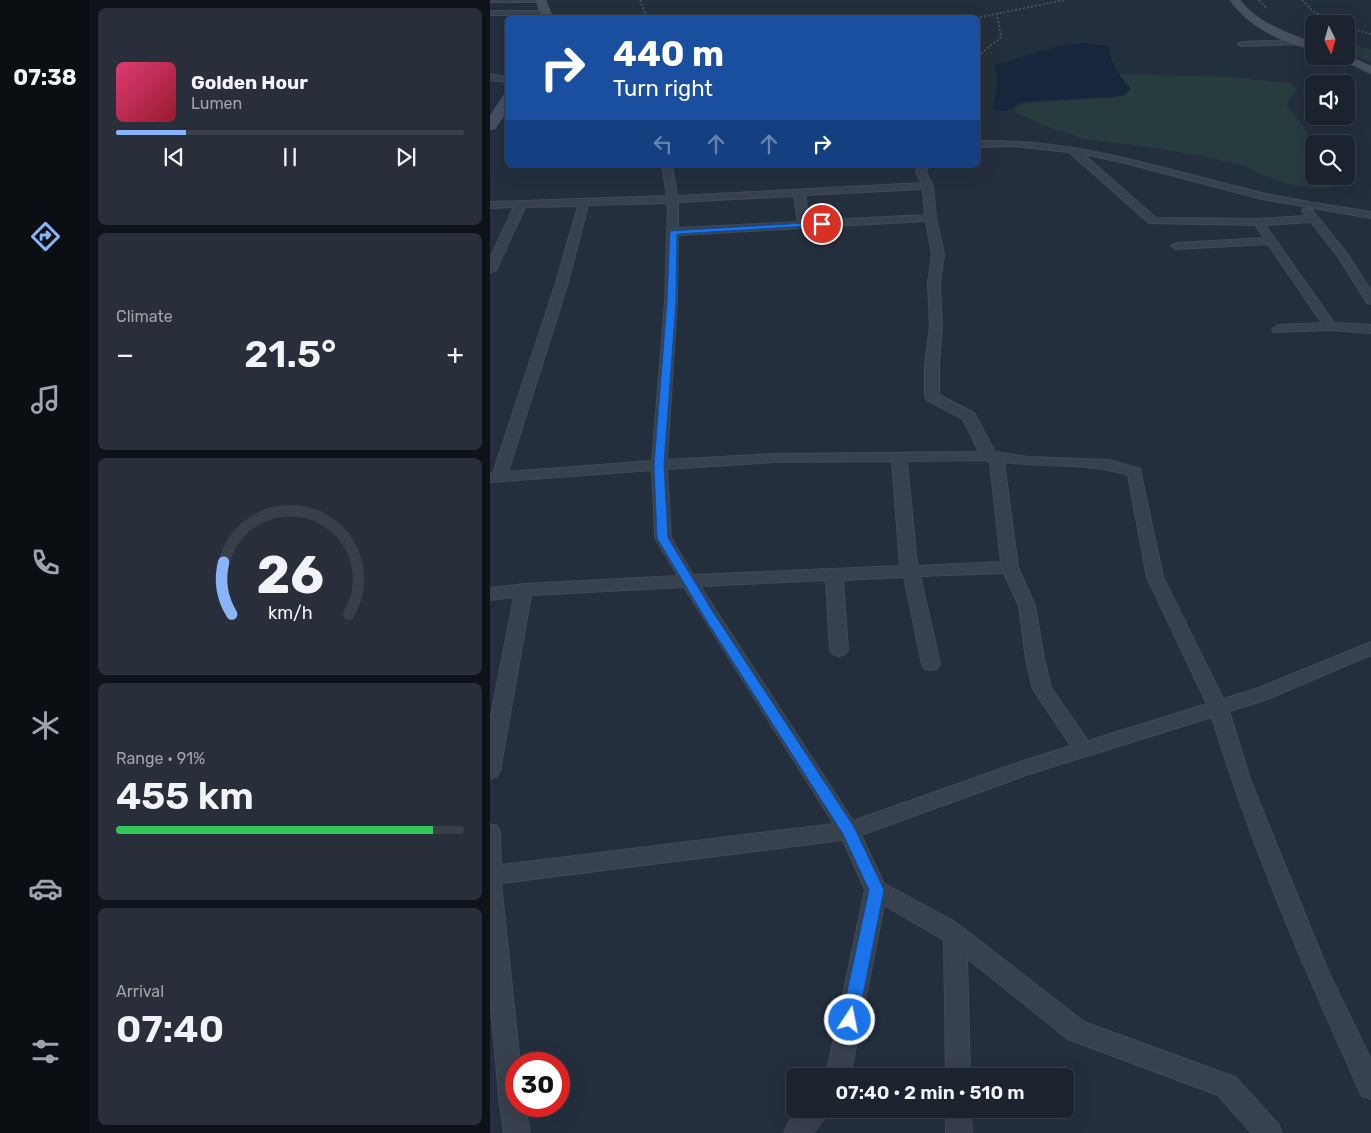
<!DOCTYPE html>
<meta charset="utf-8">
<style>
:root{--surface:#1b232e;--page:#282f3a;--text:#f1f3f6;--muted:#a0a4aa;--line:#39404a;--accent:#8ab4f8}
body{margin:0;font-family:Rubik,sans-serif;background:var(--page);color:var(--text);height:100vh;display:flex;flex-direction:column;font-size:19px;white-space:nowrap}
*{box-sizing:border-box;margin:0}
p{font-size:16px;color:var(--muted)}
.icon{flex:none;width:28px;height:28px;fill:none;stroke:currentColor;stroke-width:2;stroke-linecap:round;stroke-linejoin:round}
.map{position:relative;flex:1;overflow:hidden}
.details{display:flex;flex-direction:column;gap:8px;padding:8px;background:#0f1319;width:400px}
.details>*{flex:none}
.top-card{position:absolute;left:15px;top:15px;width:475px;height:152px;border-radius:8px;box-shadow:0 5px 20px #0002,0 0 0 1px var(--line);background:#1a4fa0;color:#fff;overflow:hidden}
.needle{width:32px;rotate:175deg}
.tools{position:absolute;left:815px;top:15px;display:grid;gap:10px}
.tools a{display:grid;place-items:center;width:50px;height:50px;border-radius:8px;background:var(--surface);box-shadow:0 5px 20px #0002,0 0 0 1px var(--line);font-size:25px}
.speed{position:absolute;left:15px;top:1052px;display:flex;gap:10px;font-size:25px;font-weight:700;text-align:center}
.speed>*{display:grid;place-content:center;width:65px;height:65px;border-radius:50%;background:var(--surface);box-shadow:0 5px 20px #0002,0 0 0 1px var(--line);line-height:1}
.speed .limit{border:8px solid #d22;background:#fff;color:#111}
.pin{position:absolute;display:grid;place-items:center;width:42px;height:42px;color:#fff;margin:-21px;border:2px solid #fff;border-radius:50%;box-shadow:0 1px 5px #0007}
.me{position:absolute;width:55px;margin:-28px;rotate:11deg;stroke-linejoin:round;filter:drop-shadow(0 0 4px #0008)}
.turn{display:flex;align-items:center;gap:18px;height:105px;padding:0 25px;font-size:22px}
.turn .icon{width:65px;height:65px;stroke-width:2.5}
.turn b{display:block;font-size:35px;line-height:42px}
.lanes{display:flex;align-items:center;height:48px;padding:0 25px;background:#0003;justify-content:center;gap:25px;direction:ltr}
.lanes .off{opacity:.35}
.big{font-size:38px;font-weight:600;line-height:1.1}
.details .widget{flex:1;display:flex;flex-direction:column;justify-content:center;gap:8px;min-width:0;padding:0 18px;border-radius:8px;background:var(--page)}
.details .dial{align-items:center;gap:0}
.dial svg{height:130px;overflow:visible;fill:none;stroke:var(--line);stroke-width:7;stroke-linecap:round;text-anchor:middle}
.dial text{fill:var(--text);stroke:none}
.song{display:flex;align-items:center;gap:15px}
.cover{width:60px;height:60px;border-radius:8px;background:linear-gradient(135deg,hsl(340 70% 55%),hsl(350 70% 35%))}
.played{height:5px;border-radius:2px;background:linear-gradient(90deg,var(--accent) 20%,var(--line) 20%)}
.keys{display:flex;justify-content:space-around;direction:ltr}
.heat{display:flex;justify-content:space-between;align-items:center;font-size:28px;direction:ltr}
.charge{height:8px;border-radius:4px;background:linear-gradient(90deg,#34c759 91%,var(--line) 0)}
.trip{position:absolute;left:296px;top:1068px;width:288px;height:50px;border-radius:8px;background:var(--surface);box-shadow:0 5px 20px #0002,0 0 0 1px var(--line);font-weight:600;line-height:50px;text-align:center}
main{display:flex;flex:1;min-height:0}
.menu{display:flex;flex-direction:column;width:90px;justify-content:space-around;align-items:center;background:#0b0e12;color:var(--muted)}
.menu .icon{width:35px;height:35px}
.menu .active{color:var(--accent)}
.menu b{font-size:22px;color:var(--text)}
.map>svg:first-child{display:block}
.green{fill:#263c3f}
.water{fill:#17263c}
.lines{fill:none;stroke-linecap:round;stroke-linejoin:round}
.street-casing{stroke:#414a57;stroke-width:2}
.secondary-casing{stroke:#414a57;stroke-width:1}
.path{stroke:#3f5557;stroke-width:2;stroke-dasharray:2 2;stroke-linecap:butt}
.street{fill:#38414e;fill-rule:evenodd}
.secondary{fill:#465061;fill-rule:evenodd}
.route{fill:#1a73e8;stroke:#114b97}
</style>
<main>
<nav class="menu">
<b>07:38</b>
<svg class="icon active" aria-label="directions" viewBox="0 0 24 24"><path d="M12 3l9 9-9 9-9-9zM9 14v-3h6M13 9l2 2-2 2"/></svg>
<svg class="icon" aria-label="music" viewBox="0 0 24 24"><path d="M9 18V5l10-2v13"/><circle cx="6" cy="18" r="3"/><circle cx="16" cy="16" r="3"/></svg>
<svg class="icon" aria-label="phone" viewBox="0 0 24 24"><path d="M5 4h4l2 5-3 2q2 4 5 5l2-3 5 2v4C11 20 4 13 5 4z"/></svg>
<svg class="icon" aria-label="climate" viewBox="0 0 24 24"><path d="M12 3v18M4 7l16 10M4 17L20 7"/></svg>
<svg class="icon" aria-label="car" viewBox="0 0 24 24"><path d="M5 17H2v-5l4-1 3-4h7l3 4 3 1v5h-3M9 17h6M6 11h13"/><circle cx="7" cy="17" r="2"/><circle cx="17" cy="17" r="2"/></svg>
<svg class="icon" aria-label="filters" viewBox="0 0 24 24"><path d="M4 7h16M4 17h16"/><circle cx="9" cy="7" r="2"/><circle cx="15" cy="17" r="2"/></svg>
</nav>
<section class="details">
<div class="widget">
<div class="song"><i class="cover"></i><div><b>Golden Hour</b><p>Lumen</p></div></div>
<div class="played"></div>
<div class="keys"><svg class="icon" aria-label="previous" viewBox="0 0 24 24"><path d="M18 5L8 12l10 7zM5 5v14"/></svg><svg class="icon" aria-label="pause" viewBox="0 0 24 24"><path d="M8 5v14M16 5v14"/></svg><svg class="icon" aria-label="next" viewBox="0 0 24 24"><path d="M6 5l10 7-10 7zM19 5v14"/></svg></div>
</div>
<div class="widget"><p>Climate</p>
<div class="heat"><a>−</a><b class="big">21.5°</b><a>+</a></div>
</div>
<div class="widget dial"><svg viewBox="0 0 100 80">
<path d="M14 69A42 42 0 1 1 86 69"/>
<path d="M14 69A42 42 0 0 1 9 37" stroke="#8ab4f8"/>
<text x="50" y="56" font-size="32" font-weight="700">26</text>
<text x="50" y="72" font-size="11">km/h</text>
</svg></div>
<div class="widget"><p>Range · 91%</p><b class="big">455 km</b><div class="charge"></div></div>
<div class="widget"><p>Arrival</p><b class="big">07:40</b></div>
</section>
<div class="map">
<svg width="881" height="1133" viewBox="0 0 881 1133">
<rect width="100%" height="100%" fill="#242f3e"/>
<g class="green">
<polygon points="856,45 881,49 881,62 856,53"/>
<polygon points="629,74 739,77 800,83 807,90 796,104 826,144 824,144 824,176 856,176 856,174 860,181 852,186 839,188 822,188 799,184 773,175 755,166 716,157 673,149 594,139 550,124 525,112 526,107 537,103 625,97 631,79"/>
</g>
<path class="water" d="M592,43L619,46C619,61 630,78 641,88L635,95L625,97L539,101L529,103L516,111L503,110C505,95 510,79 505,65L569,46Z"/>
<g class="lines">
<g class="street-casing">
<g id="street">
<polygon points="0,0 56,0 52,2 0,2"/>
<polygon points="0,11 56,11 60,13 56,15 0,15"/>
<polygon points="811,40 815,42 814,44 752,46 748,44 752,42"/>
<polygon points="0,74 18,77 18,82 0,80"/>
<path d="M488,141C591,139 674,170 772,193C808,201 845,206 881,212V218L772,199L631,162L593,154L666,218L768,219L816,216L812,211L813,209H821L858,255L881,291V304L877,303L849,258L821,222L775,225L844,323L881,325V333L840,330L784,332L782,329L788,325L832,323L778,244L687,249L681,246L687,243L774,238L765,225L659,223L579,152L523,146L488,147Z"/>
<path d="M172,165H182L187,196L432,183L426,172L428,165H438L436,172L443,186L446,218L454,255L450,283L452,326L449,365V395L484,413L505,452L538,457L619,460L650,469L673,577L733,699L766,689L881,642V655L778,699L739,711L761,782L838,971L881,1060V1099L872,1096C816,972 761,847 722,717L542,773L371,835L394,884L465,922L594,1022L745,1077L788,1124L792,1133H762L728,1095L578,1039L477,958L480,1076H456L454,940L394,905L360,1076H336L375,890L353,840L11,883L30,1064H26V1106H35L40,1133H14L9,1096L0,997V824L7,826L10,832L11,865L344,824L194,587L41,595L10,771L7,776L0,779V721L24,597L0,600V588L34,584L188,576L165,538L162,470L0,482V474L3,473L65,286L88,206L35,207L6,270L0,273V258L24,207L0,208V202L177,196ZM433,189L435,215L319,221L315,195ZM304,196L308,222L188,228V202ZM178,203L175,302L162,461L18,472L77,286L98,205ZM436,221L442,255L438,283L440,326L435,365V397L437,400L473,419L489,452L284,454L177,460L187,302L188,235ZM497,460L500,463L511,562L427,566L417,461ZM402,461L410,566L203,575L181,538L177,469L284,462ZM514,462C555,468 599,462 638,475L657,577L717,704L598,741L561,688L554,659L545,606L528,567ZM514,573L529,606L536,659L543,689L581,746L530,762L363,821L210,586L336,580L340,650L343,654L349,656L355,654L358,650L353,580L414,577L432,664L435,669L441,670L447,669L450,664L430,576Z"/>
<polygon points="310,1109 338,1109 335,1118 323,1133 294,1133 298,1124"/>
<polygon points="456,1109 480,1109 482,1133 456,1133"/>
</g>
</g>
<g class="secondary-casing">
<g id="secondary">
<polygon points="46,0 56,0 63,18 52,18"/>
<path d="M740,0H750C767,23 798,33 824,43V50C793,43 758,27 740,0Z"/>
<polygon points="856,55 881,66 881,74 843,56"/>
<polygon points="18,95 18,110 5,129 0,130 0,116 13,96"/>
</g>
</g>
<g class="path">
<polyline points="150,0 157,18"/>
<polyline points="769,0 777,9"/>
<polyline points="812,0 824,12 846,24"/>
<polyline points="486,18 574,0"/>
<polyline points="856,27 881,34"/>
<polyline points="488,56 511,37 507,13"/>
</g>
<use href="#street" class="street"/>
<use href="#secondary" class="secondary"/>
</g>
<polygon class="route" points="332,222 336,224 335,225 187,234 186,302 174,465 178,538 223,612 364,827 394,890 368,1020 365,1026 360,1028 354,1026 351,1020 379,890 353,834 215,618 167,538 164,465 177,302 180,231"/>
</svg>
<div class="tools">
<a><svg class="needle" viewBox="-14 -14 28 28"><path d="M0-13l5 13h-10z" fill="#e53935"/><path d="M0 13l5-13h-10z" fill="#a0a4aa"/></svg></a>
<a><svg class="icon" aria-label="sound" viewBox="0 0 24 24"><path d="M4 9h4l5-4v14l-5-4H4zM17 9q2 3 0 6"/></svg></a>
<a><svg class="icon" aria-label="search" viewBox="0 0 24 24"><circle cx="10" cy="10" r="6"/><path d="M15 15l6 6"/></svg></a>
</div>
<div class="speed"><div class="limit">30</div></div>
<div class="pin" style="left:332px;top:224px;background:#d93025"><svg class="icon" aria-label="arrive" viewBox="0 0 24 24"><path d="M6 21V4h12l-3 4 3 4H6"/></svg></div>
<svg class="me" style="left:360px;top:1020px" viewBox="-20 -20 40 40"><circle r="17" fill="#1a73e8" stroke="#fff" stroke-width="3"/><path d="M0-11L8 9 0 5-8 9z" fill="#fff"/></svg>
<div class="trip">07:40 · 2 min · 510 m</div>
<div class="top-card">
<div class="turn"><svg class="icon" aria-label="right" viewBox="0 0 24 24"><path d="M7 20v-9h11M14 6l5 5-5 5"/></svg><div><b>440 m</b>Turn right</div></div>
<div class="lanes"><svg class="icon off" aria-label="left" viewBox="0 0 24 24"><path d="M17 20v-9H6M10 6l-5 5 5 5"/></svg><svg class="icon off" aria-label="ahead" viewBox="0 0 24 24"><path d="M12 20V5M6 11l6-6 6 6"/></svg><svg class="icon off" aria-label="ahead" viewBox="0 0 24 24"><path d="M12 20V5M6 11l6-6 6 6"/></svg><svg class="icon" aria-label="right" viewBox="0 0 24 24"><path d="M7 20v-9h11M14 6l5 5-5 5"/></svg></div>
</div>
</div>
</main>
